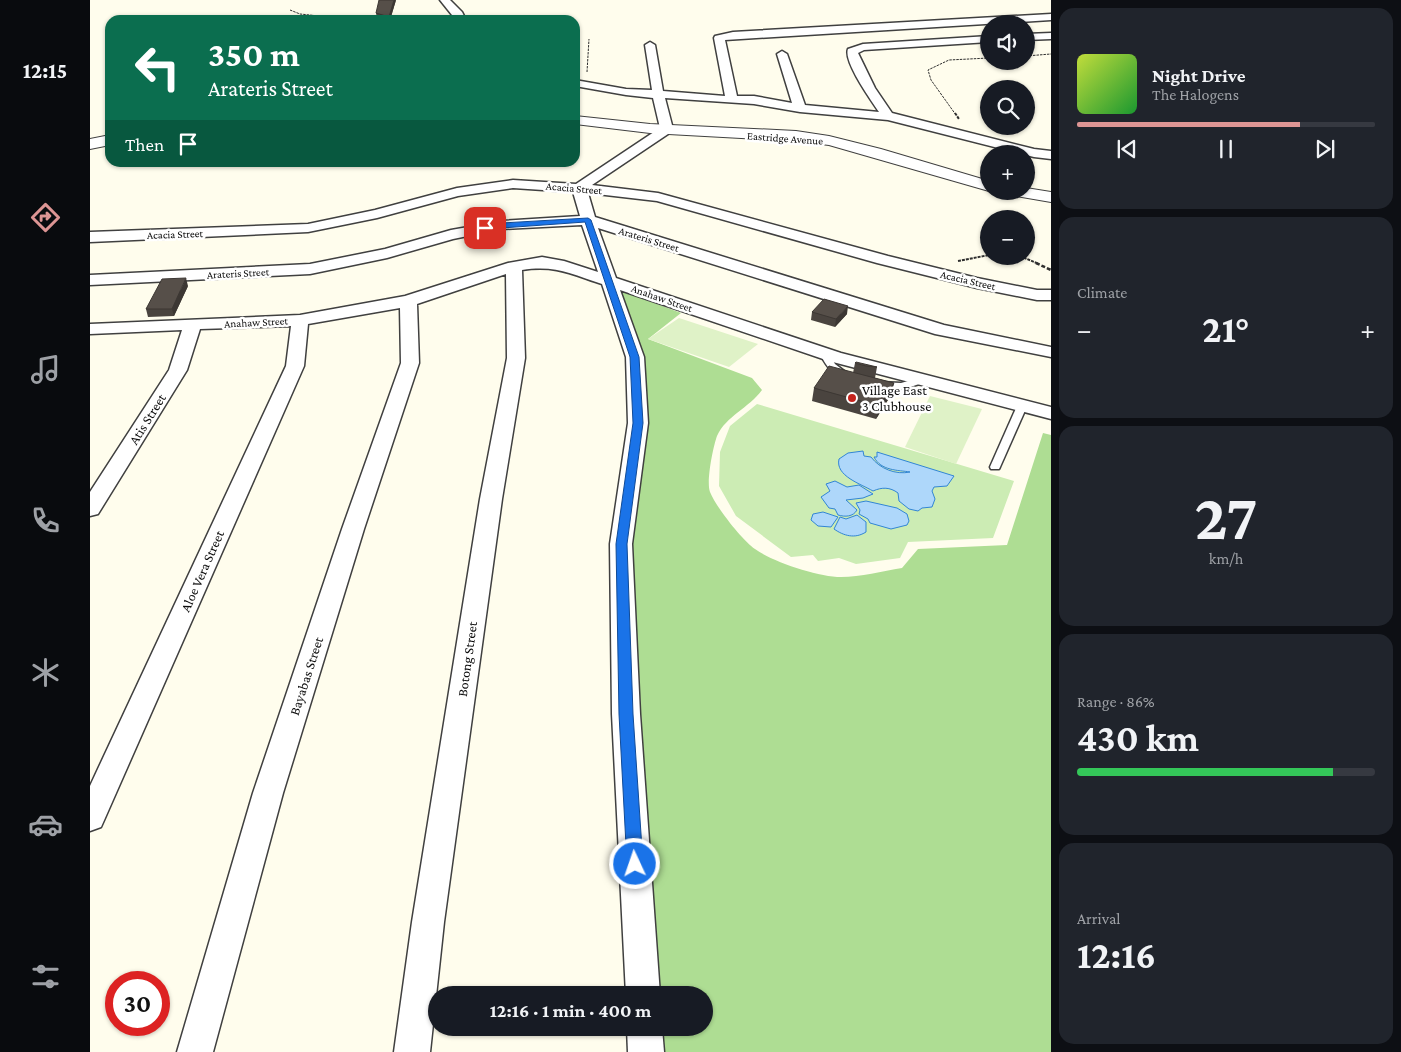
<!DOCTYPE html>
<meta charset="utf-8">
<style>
:root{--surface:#171b24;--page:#20242c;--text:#f1f3f6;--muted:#9ea1a6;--line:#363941;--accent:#dd9594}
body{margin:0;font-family:"Crimson Pro",serif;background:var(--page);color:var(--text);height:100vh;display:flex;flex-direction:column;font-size:19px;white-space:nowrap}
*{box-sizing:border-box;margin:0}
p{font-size:16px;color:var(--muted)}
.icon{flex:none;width:28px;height:28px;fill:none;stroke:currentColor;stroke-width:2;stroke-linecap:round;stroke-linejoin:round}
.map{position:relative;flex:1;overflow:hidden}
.drawer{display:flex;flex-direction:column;gap:8px;padding:8px;background:#0d0f14;width:350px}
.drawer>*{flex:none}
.top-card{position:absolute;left:15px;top:15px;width:475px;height:152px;border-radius:15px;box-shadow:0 1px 4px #0004;background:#0b6e4f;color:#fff;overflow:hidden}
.controls{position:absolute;left:890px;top:15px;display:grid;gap:10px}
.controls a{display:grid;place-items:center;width:55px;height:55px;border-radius:50%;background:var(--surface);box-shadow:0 1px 4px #0004;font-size:25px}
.speed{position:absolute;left:15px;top:971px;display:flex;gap:10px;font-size:25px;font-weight:700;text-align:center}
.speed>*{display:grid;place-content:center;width:65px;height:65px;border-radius:50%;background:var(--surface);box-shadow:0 1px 4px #0004;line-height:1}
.speed .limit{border:8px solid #d22;background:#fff;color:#111}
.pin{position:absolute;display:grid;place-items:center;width:42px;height:42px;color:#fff;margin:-21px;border-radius:10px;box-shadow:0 2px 8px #0006}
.me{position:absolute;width:55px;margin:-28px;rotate:357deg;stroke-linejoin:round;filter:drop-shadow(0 0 4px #0008)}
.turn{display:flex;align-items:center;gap:18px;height:105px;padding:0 20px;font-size:22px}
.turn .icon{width:65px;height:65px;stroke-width:2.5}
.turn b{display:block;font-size:35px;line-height:42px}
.then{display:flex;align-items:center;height:48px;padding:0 20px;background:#0003;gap:10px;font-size:19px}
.big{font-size:38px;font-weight:700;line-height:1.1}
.drawer .card{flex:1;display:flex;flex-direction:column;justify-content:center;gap:8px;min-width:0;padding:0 18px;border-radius:15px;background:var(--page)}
.drawer .dial{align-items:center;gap:0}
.dial b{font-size:65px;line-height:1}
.song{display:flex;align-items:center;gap:15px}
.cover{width:60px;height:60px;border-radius:8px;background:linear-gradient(135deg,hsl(70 70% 55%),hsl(130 70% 35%))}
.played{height:5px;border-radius:2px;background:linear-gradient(90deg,var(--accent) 75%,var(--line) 75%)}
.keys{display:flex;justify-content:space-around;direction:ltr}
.heat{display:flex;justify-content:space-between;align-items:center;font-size:28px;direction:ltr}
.charge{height:8px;border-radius:4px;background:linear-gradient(90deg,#34c759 86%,var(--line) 0)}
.trip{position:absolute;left:338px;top:986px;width:285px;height:50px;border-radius:25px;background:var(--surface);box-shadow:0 1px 4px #0004;font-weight:700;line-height:50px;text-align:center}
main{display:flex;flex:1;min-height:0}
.menu{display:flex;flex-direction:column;width:90px;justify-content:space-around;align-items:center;background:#090b0e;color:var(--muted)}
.menu .icon{width:35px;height:35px}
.menu .on{color:var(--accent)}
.menu b{font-size:22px;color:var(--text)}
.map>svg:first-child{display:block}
.green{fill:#ccecb4}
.forest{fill:#aedd93}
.pitch{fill:#dff2c7}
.water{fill:#aed7fa;stroke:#3185d5}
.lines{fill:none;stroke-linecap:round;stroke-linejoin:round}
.service-casing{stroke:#404040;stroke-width:3}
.minor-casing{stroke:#404040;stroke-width:3}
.tertiary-casing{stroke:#404040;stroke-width:2}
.path-far2{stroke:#2f2f2f;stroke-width:1;stroke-dasharray:2.5 1;stroke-linecap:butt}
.path-far1{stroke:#2f2f2f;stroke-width:2;stroke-dasharray:3 1;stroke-linecap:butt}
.path{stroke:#2f2f2f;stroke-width:2.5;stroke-dasharray:4 2;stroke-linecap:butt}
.service{fill:#fff;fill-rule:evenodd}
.minor{fill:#fff;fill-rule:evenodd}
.tertiary{fill:#fff;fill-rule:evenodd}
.wall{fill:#4a443f}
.shaded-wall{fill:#3c3733}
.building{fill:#564f49;stroke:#3c3733}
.route{fill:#1a73e8;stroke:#114b97}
.poi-dot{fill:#c5231d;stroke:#fff;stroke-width:2}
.labels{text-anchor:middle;stroke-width:5;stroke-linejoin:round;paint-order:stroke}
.far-street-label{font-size:11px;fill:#0d0d0d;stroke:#fff}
.poi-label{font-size:14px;fill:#0d0d0d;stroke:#fff;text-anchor:start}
.street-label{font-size:14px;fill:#0d0d0d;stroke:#fff}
</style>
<main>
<nav class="menu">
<b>12:15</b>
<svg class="icon on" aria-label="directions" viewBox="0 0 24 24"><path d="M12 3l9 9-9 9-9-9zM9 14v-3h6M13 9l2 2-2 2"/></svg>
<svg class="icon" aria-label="music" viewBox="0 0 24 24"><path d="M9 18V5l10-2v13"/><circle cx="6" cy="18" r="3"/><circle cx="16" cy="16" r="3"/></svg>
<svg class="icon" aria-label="phone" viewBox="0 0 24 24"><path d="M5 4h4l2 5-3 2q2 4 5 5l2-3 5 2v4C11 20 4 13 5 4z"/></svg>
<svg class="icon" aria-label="climate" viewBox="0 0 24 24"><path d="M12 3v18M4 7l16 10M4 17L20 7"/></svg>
<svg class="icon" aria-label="car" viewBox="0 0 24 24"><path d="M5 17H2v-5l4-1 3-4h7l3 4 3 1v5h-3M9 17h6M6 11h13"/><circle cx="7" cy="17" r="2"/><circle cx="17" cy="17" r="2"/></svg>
<svg class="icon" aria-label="filters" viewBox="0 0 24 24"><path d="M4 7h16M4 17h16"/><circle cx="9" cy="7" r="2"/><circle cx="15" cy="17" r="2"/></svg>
</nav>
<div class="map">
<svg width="961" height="1052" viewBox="0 0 961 1052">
<rect width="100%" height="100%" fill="#fffded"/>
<polygon class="green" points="667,404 924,481 903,538 818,542 810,558 766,564 749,558 728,561 723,555 701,557 646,516 629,486 630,452 640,426"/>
<path class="forest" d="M530,290L591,313L558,339L662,378L672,390C659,408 636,416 627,436C623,447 616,482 620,492C626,507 652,540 665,549C683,562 729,577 751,577C771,577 792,571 812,568L828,549L917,545L953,433L961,435V1052H569L568,1028H614V995H566L542,545L557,425Z"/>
<g class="pitch">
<polygon points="589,318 668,344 639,367 558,339"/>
<polygon points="840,396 892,409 866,464 815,447"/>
</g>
<g class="water">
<path d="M773,451L774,456L781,457C790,469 806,475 820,472C808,470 791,471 784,457H787V452L864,476L857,486L844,487L842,491L845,499L842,507L832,508L828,511L819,509L809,501L808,493C800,487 792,487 783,491C771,484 745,476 749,459L758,453Z"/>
<path d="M745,481L757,487L769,485L783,494L773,498L756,500L767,510C763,517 755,517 748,515L745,509L739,508L731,497L740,491L736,484Z"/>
<polygon points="776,501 807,508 817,514 819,521 817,525 801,529 780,523 778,519 769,514 770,510 766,503"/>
<polygon points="733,512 748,517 741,527 728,526 721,520 723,514"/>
<path d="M767,515L776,522V532C765,539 754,536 744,529L750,517L756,519Z"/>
</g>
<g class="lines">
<g class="service-casing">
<g id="service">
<path d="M735,351L738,352L745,364L758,374V378C745,380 736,365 730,354Z"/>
<path d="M832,377L835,378V382C821,387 798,395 785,385L790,382L811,383Z"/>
<polygon points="932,403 937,406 910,467 909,469 901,469 900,467 927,406"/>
</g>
</g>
<g class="minor-casing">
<g id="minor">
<polygon points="350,0 360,0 372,12 376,20 366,20"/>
<path d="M961,14V20L635,40L647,96H664L702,103L687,54L692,51L697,54L715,105L789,112C781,100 753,61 758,49L773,44L899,36V42L774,50L768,53L785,88L802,113L944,149L961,151V159L944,157L798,120L710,112L664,104L575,98L583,129L581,132L502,185L568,193L798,256L887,278L947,290H961V300H947L887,288L787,263L567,201L498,193L505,217L854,325L961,347V357L845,334L508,228L526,278L751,353L961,407V419L739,361L530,290L554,357L558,423L542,544L550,714L570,995H536L522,714L520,544L538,423L536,357L512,284C481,274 466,265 432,270L435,358L412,499L354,922L340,1052H304L322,922L390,499L417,358L416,274L327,304L329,363L274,529L193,793L123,1052H87L163,793L252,529L311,363L310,308L218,324L214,366L15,818L11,827L0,831V786L196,366L201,326L110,329L97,370L8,514L0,516V492L79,370L92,330L0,334V324L210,315L315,296L418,263L452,257L474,261L508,272L492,225L412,229L363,239L297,258L220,274L0,285V275L220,264L295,249L361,230L412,221L490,216L483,192L423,188L368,196L287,218L218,232L0,242V232L218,224L285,210L367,188L423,180L486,184L570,128L563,98L536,95L485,86V80L536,89L562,90L555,45L560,42L565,45L573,91L635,96L624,38L625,36L643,32Z"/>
<polygon points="961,33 961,39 936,40 936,34"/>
<polygon points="537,1028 572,1028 574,1052 538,1052"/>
</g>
</g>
<g class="tertiary-casing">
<g id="tertiary">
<polygon points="485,116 560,124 706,131 739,136 791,149 899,181 899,191 739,145 706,141 560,133 485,124"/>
<polygon points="20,135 20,145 0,149 0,139"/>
<polygon points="936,188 961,192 961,202 920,195 918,191 936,191"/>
</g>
</g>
<g class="path-far2">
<polyline points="200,10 210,14 267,20"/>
<polyline points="936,56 961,54"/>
<polyline points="497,72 499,39"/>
<polyline points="866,115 841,80 838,70 859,60 899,58"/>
</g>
<g class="path-far1">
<polyline points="865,113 869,119"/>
<polyline points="930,256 949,264"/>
<polyline points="868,261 899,255"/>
</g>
<polyline class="path" points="946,263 961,270"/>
<use href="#service" class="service"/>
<use href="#minor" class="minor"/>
<use href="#tertiary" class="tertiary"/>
</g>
<g class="wall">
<polygon points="306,0 300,20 293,20 287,18 286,13"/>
<polygon points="98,286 84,316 58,317 56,309"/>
<polygon points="722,312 757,314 745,327 721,320"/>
<polygon points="765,363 787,367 785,378 804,383 801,395 786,419 722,401 724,388 763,373"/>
</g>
<g class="shaded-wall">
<polygon points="304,0 306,0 300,20 299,20 299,17"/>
<polygon points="96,278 98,286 84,316 82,309"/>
<polygon points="758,306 757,314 745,327 746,319"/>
<polygon points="804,383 801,395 786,419 789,406"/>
</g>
<g class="building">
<polygon points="289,0 304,0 299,17 286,13"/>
<polygon points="96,278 82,309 56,309 72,279"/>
<polygon points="734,299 758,306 746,319 722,312"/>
<polygon points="766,362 787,367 776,366 765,363"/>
<polygon points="739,366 804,383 789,406 724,388"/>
</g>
<polygon class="route" points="498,218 501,220 549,357 553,423 537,544 543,714 553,864 550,869 545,871 539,869 537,864 529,714 526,544 543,423 540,357 495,222 412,228 395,231 391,228 412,223"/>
<circle class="poi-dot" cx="762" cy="398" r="5"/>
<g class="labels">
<g class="far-street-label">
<text transform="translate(695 138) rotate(4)" y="4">Eastridge Avenue</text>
<text transform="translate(484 188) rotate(5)" y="4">Acacia Street</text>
<text transform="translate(85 234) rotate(-2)" y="4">Acacia Street</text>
<text transform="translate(559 239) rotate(17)" y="4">Arateris Street</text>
<text transform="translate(148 273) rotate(-3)" y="4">Arateris Street</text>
<text transform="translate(878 280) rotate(13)" y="4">Acacia Street</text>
<text transform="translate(572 298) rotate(19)" y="4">Anahaw Street</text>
<text transform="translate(166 322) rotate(-3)" y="4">Anahaw Street</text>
</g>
<g class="poi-label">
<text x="772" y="395">Village East<tspan x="772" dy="16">3 Clubhouse</tspan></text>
</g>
<g class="street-label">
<text transform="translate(57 419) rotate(-58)" y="5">Atis Street</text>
<text transform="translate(112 571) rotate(-66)" y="5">Aloe Vera Street</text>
<text transform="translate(377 659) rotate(-82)" y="5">Botong Street</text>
<text transform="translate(216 676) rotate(-72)" y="5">Bayabas Street</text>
</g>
</g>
</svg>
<div class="controls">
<a><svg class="icon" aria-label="sound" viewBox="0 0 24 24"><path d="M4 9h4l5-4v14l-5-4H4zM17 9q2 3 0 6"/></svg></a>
<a><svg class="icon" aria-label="search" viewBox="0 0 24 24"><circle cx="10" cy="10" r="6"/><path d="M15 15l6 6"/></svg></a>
<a>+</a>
<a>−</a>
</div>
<div class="speed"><div class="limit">30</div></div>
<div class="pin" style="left:395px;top:228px;background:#d93025"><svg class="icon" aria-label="arrive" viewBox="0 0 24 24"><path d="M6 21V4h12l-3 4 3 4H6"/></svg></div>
<svg class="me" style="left:545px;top:864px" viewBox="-20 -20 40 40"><circle r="17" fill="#1a73e8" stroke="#fff" stroke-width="3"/><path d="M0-11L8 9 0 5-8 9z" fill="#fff"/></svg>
<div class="trip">12:16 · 1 min · 400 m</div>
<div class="top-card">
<div class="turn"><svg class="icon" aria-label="left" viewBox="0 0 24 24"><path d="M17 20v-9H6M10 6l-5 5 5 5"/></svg><div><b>350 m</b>Arateris Street</div></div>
<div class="then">Then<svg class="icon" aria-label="arrive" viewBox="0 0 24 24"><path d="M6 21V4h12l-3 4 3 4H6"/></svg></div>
</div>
</div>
<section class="drawer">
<div class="card">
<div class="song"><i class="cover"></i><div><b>Night Drive</b><p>The Halogens</p></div></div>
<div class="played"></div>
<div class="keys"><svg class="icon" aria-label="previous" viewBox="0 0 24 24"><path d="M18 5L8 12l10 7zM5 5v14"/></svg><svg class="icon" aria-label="pause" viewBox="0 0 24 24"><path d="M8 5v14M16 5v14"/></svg><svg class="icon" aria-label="next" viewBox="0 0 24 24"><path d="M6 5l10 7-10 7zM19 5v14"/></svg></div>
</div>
<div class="card"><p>Climate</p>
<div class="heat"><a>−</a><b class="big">21°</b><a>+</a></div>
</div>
<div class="card dial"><b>27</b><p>km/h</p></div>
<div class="card"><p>Range · 86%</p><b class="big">430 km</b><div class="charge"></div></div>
<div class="card"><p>Arrival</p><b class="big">12:16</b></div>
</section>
</main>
